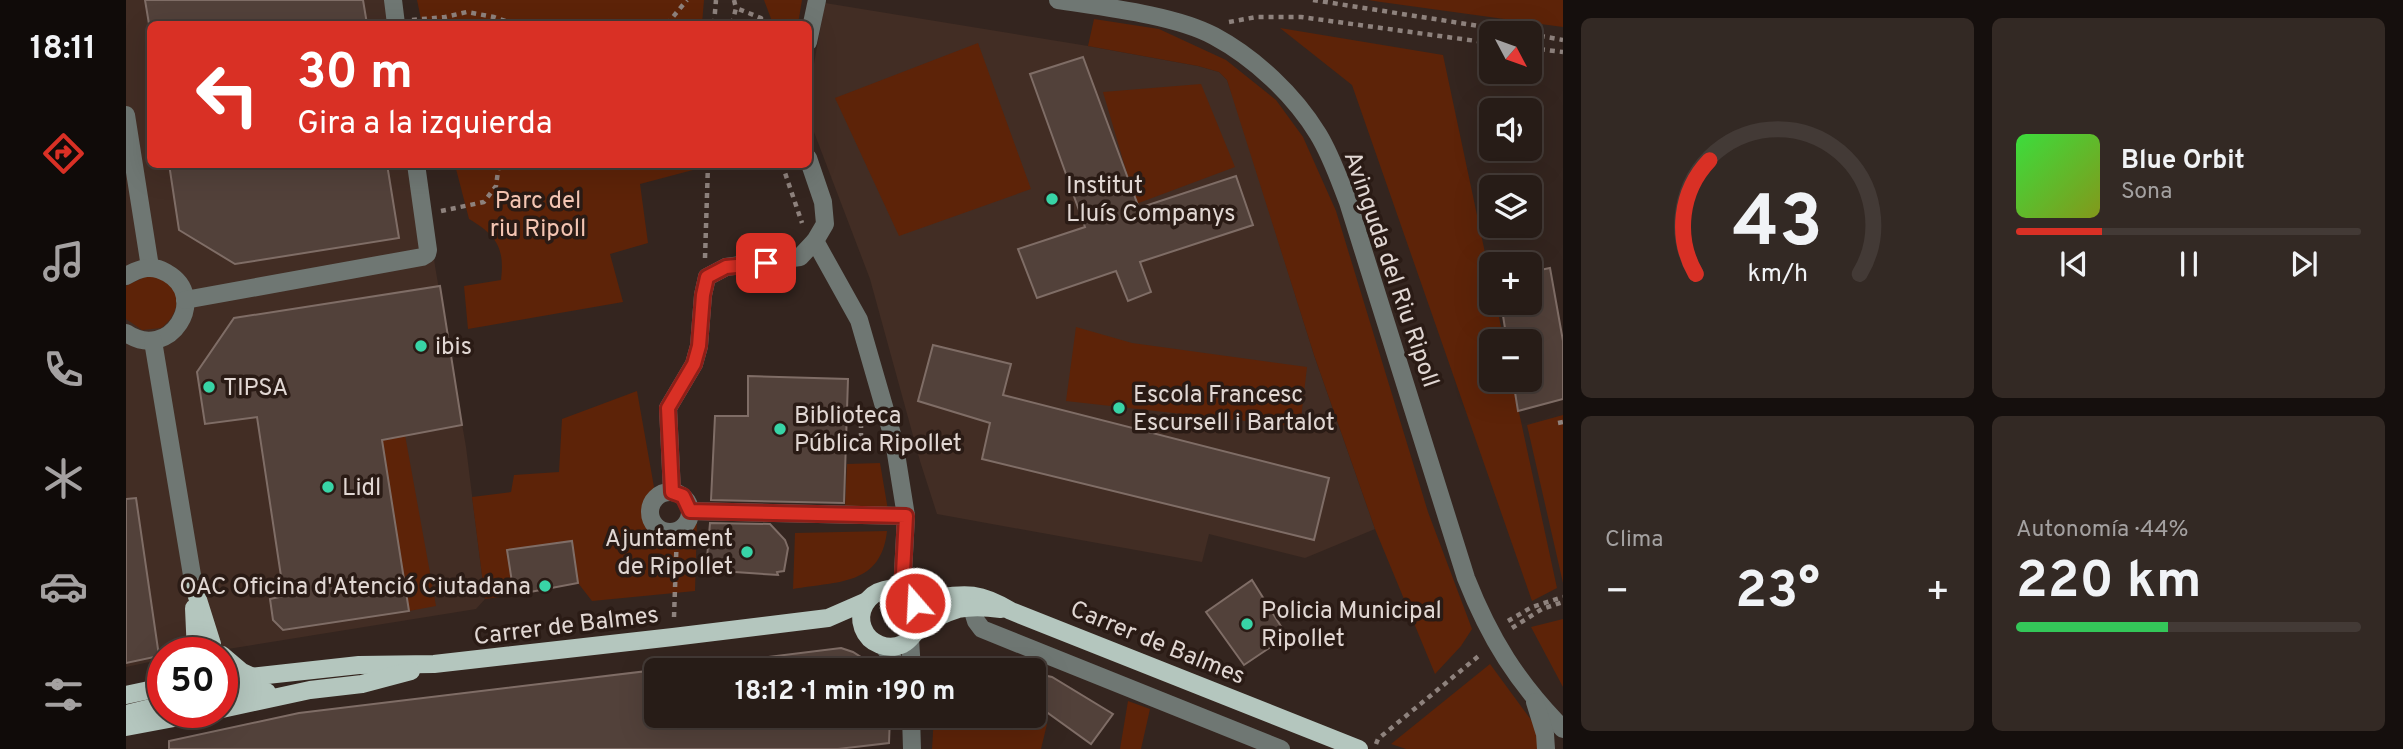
<!DOCTYPE html>
<html lang="es">
<meta charset="utf-8">
<style>
:root{--surface:#271c17;--page:#332924;--text:#f1f3f6;--muted:#a4a1a1;--line:#433a36;--accent:#d93025}
body{margin:0;font-family:Overpass,sans-serif;background:var(--page);color:var(--text);height:100vh;display:flex;flex-direction:column;font-size:26px;white-space:nowrap}
*{box-sizing:border-box;margin:0}
p{font-size:23px;color:var(--muted)}
.icon{flex:none;width:38px;height:38px;fill:none;stroke:currentColor;stroke-width:2;stroke-linecap:round;stroke-linejoin:round}
.map{position:relative;flex:1;overflow:hidden}
.details{display:flex;flex-direction:column;gap:18px;padding:18px;background:#150f0d;width:840px}
.details>*{flex:none}
.banner{position:absolute;left:21px;top:21px;width:665px;height:147px;border-radius:10px;box-shadow:0 7px 28px #0002,0 0 0 2px var(--line);background:#d93025;color:#fff;overflow:hidden}
.needle{width:46px;rotate:131deg}
.controls{position:absolute;left:1353px;top:21px;display:grid;gap:14px}
.controls a{display:grid;place-items:center;width:63px;height:63px;border-radius:10px;background:var(--surface);box-shadow:0 7px 28px #0002,0 0 0 2px var(--line);font-size:35px}
.speed{position:absolute;left:21px;top:637px;display:flex;gap:14px;font-size:35px;font-weight:700;text-align:center}
.speed>*{display:grid;place-content:center;width:91px;height:91px;border-radius:50%;background:var(--surface);box-shadow:0 7px 28px #0002,0 0 0 2px var(--line);line-height:1}
.speed .limit{border:10px solid #d22;background:#fff;color:#111}
.pin{position:absolute;display:grid;place-items:center;width:60px;height:60px;color:#fff;margin:-30px;border-radius:14px;box-shadow:0 4px 10px #0006}
.me{position:absolute;width:77px;margin:-38px;rotate:341deg;stroke-linejoin:round;filter:drop-shadow(0 0 5px #0008)}
.turn{display:flex;align-items:center;gap:24px;height:147px;padding:0 35px;font-size:32px}
.turn .icon{width:91px;height:91px;stroke-width:2.5}
.turn b{display:block;font-size:49px;line-height:60px}
.big{font-size:52px;font-weight:700;line-height:1.1}
.details .card{flex:1;display:flex;flex-direction:column;justify-content:center;gap:10px;min-width:0;padding:0 24px;border-radius:10px;background:var(--page)}
.details .dial{align-items:center;gap:0}
.dial svg{height:182px;overflow:visible;fill:none;stroke:var(--line);stroke-width:7;stroke-linecap:round;text-anchor:middle}
.dial text{fill:var(--text);stroke:none}
.song{display:flex;align-items:center;gap:21px}
.cover{width:84px;height:84px;border-radius:10px;background:linear-gradient(135deg,hsl(120 70% 55%),hsl(70 70% 35%))}
.played{height:7px;border-radius:4px;background:linear-gradient(90deg,var(--accent) 25%,var(--line) 25%)}
.keys{display:flex;justify-content:space-around;direction:ltr}
.heat{display:flex;justify-content:space-between;align-items:center;font-size:38px;direction:ltr}
.charge{height:10px;border-radius:5px;background:linear-gradient(90deg,#34c759 44%,var(--line) 0)}
.details .tiles{flex:1;display:grid;gap:18px;grid-template-columns:repeat(2,1fr)}
.trip{position:absolute;left:518px;top:658px;width:402px;height:70px;border-radius:10px;background:var(--surface);box-shadow:0 7px 28px #0002,0 0 0 2px var(--line);font-weight:700;line-height:70px;text-align:center}
main{display:flex;flex:1;min-height:0}
.menu{display:flex;flex-direction:column;width:126px;justify-content:space-around;align-items:center;background:#100b09;color:var(--muted)}
.menu .icon{width:49px;height:49px}
.menu .current{color:var(--accent)}
.menu b{font-size:32px;color:var(--text)}
.map>svg:first-child{display:block}
.built{fill:#422d24}
.green{fill:#5d2308}
.building{fill:#52413a;stroke:#7f6d66;stroke-width:2}
.lines{fill:none;stroke-linecap:round;stroke-linejoin:round}
.path{stroke:#8e827d;stroke-width:4.5;stroke-dasharray:5 5;stroke-linecap:butt}
.minor{stroke:#6f7773;stroke-width:18}
.major{stroke:#b4c6be;stroke-width:18}
.route-casing{stroke:#8d1f18;stroke-width:18}
.route{stroke:#d93025;stroke-width:12}
.poi-dot{fill:#38d4a6;stroke:#2a1b15;stroke-width:2.5}
.labels{text-anchor:middle;stroke-width:7;stroke-linejoin:round;paint-order:stroke}
.poi-label{font-size:24px;fill:#e1d7d3;stroke:#2a1b15;text-anchor:start}
.park-label{font-size:24px;fill:#f4c5b2;stroke:#2a1b15}
.street-label{font-size:24px;fill:#e1d7d3;stroke:#2a1b15}
</style>
<main>
<nav class="menu">
<b>18:11</b>
<svg class="icon current" aria-label="directions" viewBox="0 0 24 24"><path d="M12 3l9 9-9 9-9-9zM9 14v-3h6M13 9l2 2-2 2"/></svg>
<svg class="icon" aria-label="music" viewBox="0 0 24 24"><path d="M9 18V5l10-2v13"/><circle cx="6" cy="18" r="3"/><circle cx="16" cy="16" r="3"/></svg>
<svg class="icon" aria-label="phone" viewBox="0 0 24 24"><path d="M5 4h4l2 5-3 2q2 4 5 5l2-3 5 2v4C11 20 4 13 5 4z"/></svg>
<svg class="icon" aria-label="climate" viewBox="0 0 24 24"><path d="M12 3v18M4 7l16 10M4 17L20 7"/></svg>
<svg class="icon" aria-label="car" viewBox="0 0 24 24"><path d="M5 17H2v-5l4-1 3-4h7l3 4 3 1v5h-3M9 17h6M6 11h13"/><circle cx="7" cy="17" r="2"/><circle cx="17" cy="17" r="2"/></svg>
<svg class="icon" aria-label="filters" viewBox="0 0 24 24"><path d="M4 7h16M4 17h16"/><circle cx="9" cy="7" r="2"/><circle cx="15" cy="17" r="2"/></svg>
</nav>
<div class="map">
<svg width="1437" height="749" viewBox="0 0 1437 749">
<rect width="100%" height="100%" fill="#34251f"/>
<g class="built">
<polygon points="0,0 275,0 278,24 24,24 24,164 296,165 309,266 340,447 359,599 350,609 77,653 37,653 37,659 0,667"/>
<polygon points="699,3 962,46 1072,66 1093,72 1101,80 1111,108 1188,355 1249,529 1179,558 1083,534 1076,562 811,514 794,461 744,279 683,119 683,91"/>
</g>
<g class="green">
<polygon points="291,0 578,0 576,24 296,24"/>
<polygon points="638,0 676,0 672,24 647,24"/>
<polygon points="1242,0 1437,0 1437,27 1255,2"/>
<polygon points="968,19 1033,29 1100,60 1150,100 1177,137 1210,211 1302,512 1346,629 1335,646 1309,674 1249,529 1188,355 1101,80 1093,72 1072,66 962,46"/>
<polygon points="1154,28 1317,55 1365,281 1365,303 1370,303 1378,341 1365,341 1365,380 1386,380 1431,588 1406,601 1226,85"/>
<polygon points="852,43 905,189 773,236 709,98"/>
<polygon points="1075,84 1109,167 1010,204 977,92"/>
<path d="M329,165L330,164L567,165V170L514,184L522,243L484,254L497,302L342,329L338,286L375,280C379,247 370,235 343,219Z"/>
<path d="M25,274C29,276 37,277 41,280C58,294 51,317 35,328L16,330L0,319V286Z"/>
<polygon points="950,327 1006,343 1181,367 1174,427 940,401"/>
<path d="M511,391L528,487L518,501L516,518C527,533 534,538 554,538L571,520L569,591L466,601L452,583L446,541L382,550L389,595L359,599L346,497L385,492L388,475L433,472L436,419Z"/>
<polygon points="1437,415 1437,583 1401,425"/>
<polygon points="279,435 310,606 283,611 256,440"/>
<polygon points="754,463 762,510 719,508 721,464"/>
<path d="M761,531C755,586 712,581 667,589L669,533Z"/>
<polygon points="1437,619 1437,687 1405,627"/>
<polygon points="810,657 860,670 809,670"/>
<polygon points="1364,664 1414,732 1413,749 1280,749 1265,744"/>
<polygon points="1002,701 1024,709 1015,749 994,749"/>
<polygon points="808,716 887,716 921,724 915,749 806,749"/>
</g>
<g class="building">
<polygon points="19,0 237,0 241,24 23,24"/>
<polygon points="957,57 1013,208 1110,176 1127,225 1014,262 1025,292 1002,301 990,271 911,298 892,249 959,227 904,74"/>
<polygon points="43,164 261,164 273,238 109,264 53,230"/>
<polygon points="1424,268 1437,341 1437,399 1392,411 1387,380 1404,380 1404,341 1381,341 1375,303 1404,303 1404,272"/>
<polygon points="314,286 336,425 256,440 283,611 157,630 147,620 144,599 158,596 131,417 79,424 71,372 108,318"/>
<polygon points="807,345 885,364 877,395 1203,478 1188,540 856,459 864,423 792,401"/>
<polygon points="622,376 722,379 718,503 585,500 589,416 622,416"/>
<polygon points="10,498 33,656 0,663 0,499"/>
<polygon points="584,523 644,524 659,540 662,548 658,571 651,572 652,575 580,570"/>
<polygon points="446,541 452,583 388,595 381,550"/>
<polygon points="1126,580 1161,636 1118,665 1080,612"/>
<polygon points="715,648 727,652 755,670 627,670 626,659"/>
<polygon points="530,670 530,716 764,716 763,743 712,749 43,749 43,741 173,713"/>
<polygon points="908,673 926,677 987,714 965,744 908,703"/>
</g>
<g class="lines">
<g class="path">
<polyline points="608,0 610,8"/>
<polyline points="1187,0 1398,33"/>
<polyline points="286,20 319,17 341,12 368,17 388,24"/>
<polyline points="1103,22 1130,17 1175,17 1365,43"/>
<polyline points="541,24 561,0"/>
<polyline points="588,24 590,0"/>
<polyline points="606,24 610,8 635,18 633,24"/>
<polyline points="1404,34 1437,40"/>
<polyline points="1404,48 1437,52"/>
<polyline points="656,164 676,223"/>
<polyline points="315,211 358,202 370,186 373,164"/>
<polyline points="579,258 582,164"/>
<polyline points="735,423 735,444"/>
<polyline points="1432,423 1437,422"/>
<polyline points="548,617 551,531"/>
<polyline points="1382,621 1406,607 1437,597"/>
<polyline points="1386,628 1416,609 1437,602"/>
<polyline points="1250,744 1252,739 1355,654"/>
</g>
<g class="minor">
<polyline points="267,0 270,24"/>
<path d="M932,0C977,7 1049,15 1088,36C1129,58 1168,95 1192,134C1205,155 1213,179 1222,202L1340,578C1364,639 1391,682 1437,729"/>
<polyline points="682,42 691,0"/>
<polyline points="0,115 24,267"/>
<polyline points="689,241 733,320 768,441 780,516 776,592"/>
<path d="M0,276C14,268 26,264 41,273C84,297 44,363 0,333"/>
<polyline points="59,300 296,257 301,254 302,250 290,164"/>
<polyline points="27,341 68,587"/>
<circle cx="544" cy="512" r="20"/>
<polyline points="546,492 542,408 568,364 573,346 577,295 581,277 600,267 674,257 689,241 699,224 697,202 682,158"/>
<polyline points="564,511 780,516"/>
<polyline points="846,608 850,621 856,629 1155,749"/>
<polyline points="784,639 786,670"/>
<polyline points="758,647 775,670"/>
<polyline points="1409,702 1419,734 1420,749"/>
<polyline points="785,716 786,749"/>
</g>
<g class="major">
<polyline points="68,587 86,644 86,653"/>
<path d="M786,600C831,597 844,586 885,611L1233,749"/>
<polyline points="68,608 70,653"/>
<path d="M790,631C796,610 785,584 758,590C741,594 731,612 737,628C743,644 762,651 777,644C783,641 785,637 789,633C799,622 818,613 832,609C846,606 861,607 875,609"/>
<polyline points="96,655 116,672 127,677"/>
<polyline points="96,680 233,665 308,664 547,637 702,618 741,601"/>
<polyline points="96,690 102,692 141,692"/>
<polyline points="0,695 37,687"/>
<polyline points="96,709 184,690 236,684 285,671"/>
<polyline points="0,714 37,705"/>
<polyline points="0,727 80,712"/>
</g>
</g>
<g class="lines">
<g class="route-casing">
<polyline id="route" points="640,263 600,267 581,277 577,295 573,346 568,364 542,408 546,492 557,496 564,511 780,516 776,592 789,603"/>
</g>
<use href="#route" class="route"/>
</g>
<g class="poi-dot">
<circle cx="926" cy="199" r="7"/>
<circle cx="295" cy="346" r="7"/>
<circle cx="83" cy="387" r="7"/>
<circle cx="993" cy="408" r="7"/>
<circle cx="654" cy="429" r="7"/>
<circle cx="202" cy="487" r="7"/>
<circle cx="621" cy="552" r="7"/>
<circle cx="419" cy="586" r="7"/>
<circle cx="1121" cy="624" r="7"/>
</g>
<g class="labels">
<g class="poi-label">
<text x="940" y="193">Institut<tspan x="940" dy="28">Lluís Companys</tspan></text>
<text x="309" y="354">ibis</text>
<text x="97" y="395">TIPSA</text>
<text x="1007" y="402">Escola Francesc<tspan x="1007" dy="28">Escursell i Bartalot</tspan></text>
<text x="668" y="423">Biblioteca<tspan x="668" dy="28">Pública Ripollet</tspan></text>
<text x="216" y="495">Lidl</text>
<text x="607" y="546" text-anchor="end">Ajuntament<tspan x="607" dy="28">de Ripollet</tspan></text>
<text x="405" y="594" text-anchor="end">OAC Oficina d'Atenció Ciutadana</text>
<text x="1135" y="618">Policia Municipal<tspan x="1135" dy="28">Ripollet</tspan></text>
</g>
<g class="park-label">
<text x="412" y="208">Parc del<tspan x="412" dy="28">riu Ripoll</tspan></text>
</g>
<g class="street-label">
<text transform="translate(1266 269) rotate(71)" y="8">Avinguda del Riu Ripoll</text>
<text transform="translate(440 625) rotate(-7)" y="8">Carrer de Balmes</text>
<text transform="translate(1032 642) rotate(22)" y="8">Carrer de Balmes</text>
</g>
</g>
</svg>
<div class="controls">
<a><svg class="needle" viewBox="-14 -14 28 28"><path d="M0-13l5 13h-10z" fill="#e53935"/><path d="M0 13l5-13h-10z" fill="#a4a1a1"/></svg></a>
<a><svg class="icon" aria-label="sound" viewBox="0 0 24 24"><path d="M4 9h4l5-4v14l-5-4H4zM17 9q2 3 0 6"/></svg></a>
<a><svg class="icon" aria-label="layers" viewBox="0 0 24 24"><path d="M12 4l9 5-9 5-9-5zM3 14l9 5 9-5"/></svg></a>
<a>+</a>
<a>−</a>
</div>
<div class="speed"><div class="limit">50</div></div>
<div class="pin" style="left:640px;top:263px;background:#d93025"><svg class="icon" aria-label="arrive" viewBox="0 0 24 24"><path d="M6 21V4h12l-3 4 3 4H6"/></svg></div>
<svg class="me" style="left:789px;top:603px" viewBox="-20 -20 40 40"><circle r="17" fill="#d93025" stroke="#fff" stroke-width="3"/><path d="M0-11L8 9 0 5-8 9z" fill="#fff"/></svg>
<div class="trip">18:12 · 1 min · 190 m</div>
<div class="banner">
<div class="turn"><svg class="icon" aria-label="left" viewBox="0 0 24 24"><path d="M17 20v-9H6M10 6l-5 5 5 5"/></svg><div><b>30 m</b>Gira a la izquierda</div></div>
</div>
</div>
<section class="details">
<div class="tiles">
<div class="card dial"><svg viewBox="0 0 100 80">
<path d="M14 69A42 42 0 1 1 86 69"/>
<path d="M14 69A42 42 0 0 1 20 19" stroke="#d93025"/>
<text x="50" y="56" font-size="32" font-weight="700">43</text>
<text x="50" y="72" font-size="11">km/h</text>
</svg></div>
<div class="card">
<div class="song"><i class="cover"></i><div><b>Blue Orbit</b><p>Sona</p></div></div>
<div class="played"></div>
<div class="keys"><svg class="icon" aria-label="previous" viewBox="0 0 24 24"><path d="M18 5L8 12l10 7zM5 5v14"/></svg><svg class="icon" aria-label="pause" viewBox="0 0 24 24"><path d="M8 5v14M16 5v14"/></svg><svg class="icon" aria-label="next" viewBox="0 0 24 24"><path d="M6 5l10 7-10 7zM19 5v14"/></svg></div>
</div>
<div class="card"><p>Clima</p>
<div class="heat"><a>−</a><b class="big">23°</b><a>+</a></div>
</div>
<div class="card"><p>Autonomía · 44%</p><b class="big">220 km</b><div class="charge"></div></div>
</div>
</section>
</main>
